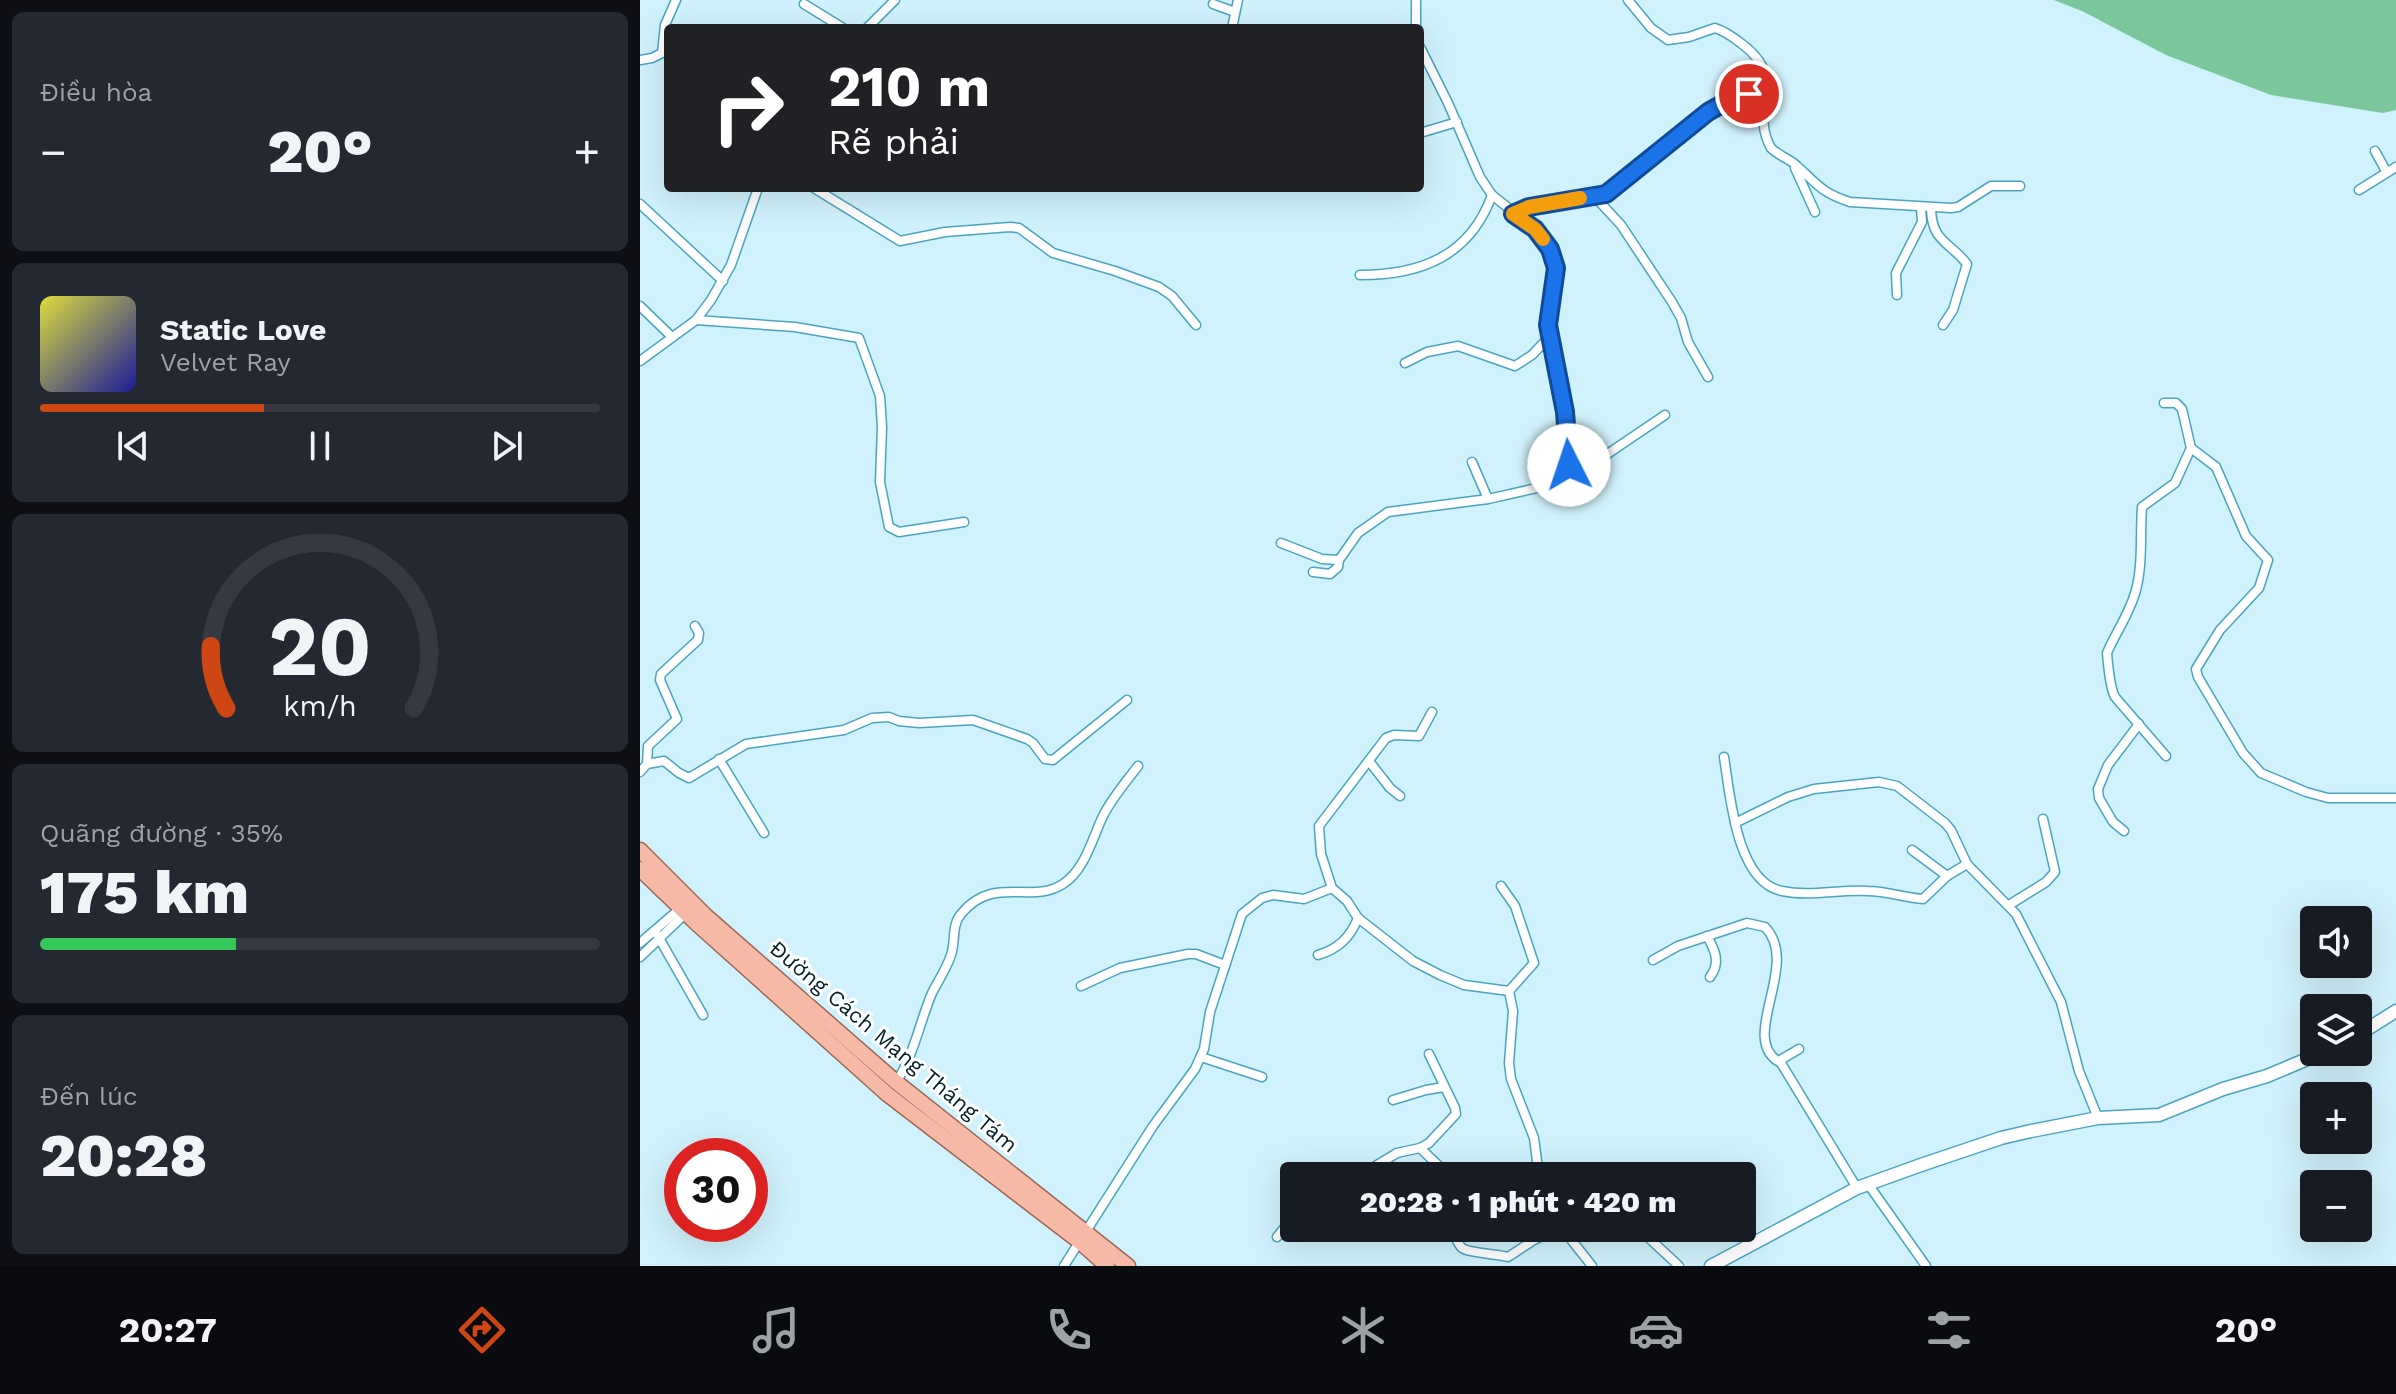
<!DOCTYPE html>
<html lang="vi">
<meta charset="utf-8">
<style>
:root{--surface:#171b24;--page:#242831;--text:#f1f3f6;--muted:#9ea1a6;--line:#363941;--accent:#cd4613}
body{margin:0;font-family:"Work Sans",sans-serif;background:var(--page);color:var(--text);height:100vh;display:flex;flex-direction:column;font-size:30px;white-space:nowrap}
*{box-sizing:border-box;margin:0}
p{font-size:26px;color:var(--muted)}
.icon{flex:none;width:44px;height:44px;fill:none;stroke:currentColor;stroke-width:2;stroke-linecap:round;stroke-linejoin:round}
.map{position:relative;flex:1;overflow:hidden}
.drawer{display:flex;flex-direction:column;gap:12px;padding:12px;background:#0d0f14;width:640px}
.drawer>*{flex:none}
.banner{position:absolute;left:24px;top:24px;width:760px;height:168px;border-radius:8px;box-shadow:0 8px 32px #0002;background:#202124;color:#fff;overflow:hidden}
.fabs{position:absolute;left:1660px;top:906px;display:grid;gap:16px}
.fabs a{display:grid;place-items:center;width:72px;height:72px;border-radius:8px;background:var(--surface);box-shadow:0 8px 32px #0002;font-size:40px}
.speed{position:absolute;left:24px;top:1138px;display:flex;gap:16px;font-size:40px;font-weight:700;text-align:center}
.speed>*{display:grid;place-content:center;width:104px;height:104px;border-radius:50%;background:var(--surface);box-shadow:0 8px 32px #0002;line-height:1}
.speed .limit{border:12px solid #d22;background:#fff;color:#111}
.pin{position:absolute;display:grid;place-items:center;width:68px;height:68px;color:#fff;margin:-34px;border:4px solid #fff;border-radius:50%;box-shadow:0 2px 8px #0007}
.me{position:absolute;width:88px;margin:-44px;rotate:356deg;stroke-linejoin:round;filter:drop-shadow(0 0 6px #0008)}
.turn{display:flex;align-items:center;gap:28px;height:168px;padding:0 32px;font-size:36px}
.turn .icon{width:104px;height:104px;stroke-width:2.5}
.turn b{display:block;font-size:56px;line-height:68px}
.big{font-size:60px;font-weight:800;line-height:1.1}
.drawer .tile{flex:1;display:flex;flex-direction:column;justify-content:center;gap:12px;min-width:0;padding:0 28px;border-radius:12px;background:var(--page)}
.drawer .dial{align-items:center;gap:0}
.dial svg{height:208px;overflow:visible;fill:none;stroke:var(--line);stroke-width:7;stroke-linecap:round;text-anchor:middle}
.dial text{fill:var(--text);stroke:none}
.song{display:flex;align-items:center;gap:24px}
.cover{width:96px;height:96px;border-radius:12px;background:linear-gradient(135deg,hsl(60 70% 55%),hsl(240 70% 35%))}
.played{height:8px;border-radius:4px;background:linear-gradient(90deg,var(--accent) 40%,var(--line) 40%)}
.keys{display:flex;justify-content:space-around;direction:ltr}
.heat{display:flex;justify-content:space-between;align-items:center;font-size:44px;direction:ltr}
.charge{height:12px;border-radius:6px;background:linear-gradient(90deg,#34c759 35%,var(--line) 0)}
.trip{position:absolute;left:640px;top:1162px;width:476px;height:80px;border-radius:8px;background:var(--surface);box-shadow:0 8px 32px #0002;font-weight:800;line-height:80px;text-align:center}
.dock{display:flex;height:128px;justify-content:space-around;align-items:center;background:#090b0e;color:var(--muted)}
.dock .icon{width:56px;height:56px}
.dock .current{color:var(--accent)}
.dock b{font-size:36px;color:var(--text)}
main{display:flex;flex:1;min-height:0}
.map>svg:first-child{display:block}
.water{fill:#7cc69b}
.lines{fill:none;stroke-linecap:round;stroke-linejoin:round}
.street-casing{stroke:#48a5be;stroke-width:11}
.secondary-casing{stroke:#48a5be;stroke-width:15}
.primary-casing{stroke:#9f6755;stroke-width:17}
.street{stroke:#fff;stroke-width:8}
.secondary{stroke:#fff;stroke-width:12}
.primary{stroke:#f7baa7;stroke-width:14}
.route-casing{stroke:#114b97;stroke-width:20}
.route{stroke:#1a73e8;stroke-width:14}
.slow{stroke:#f59e0b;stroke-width:14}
.labels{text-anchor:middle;stroke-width:6;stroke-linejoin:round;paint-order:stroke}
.street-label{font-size:22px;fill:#042229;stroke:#fff}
</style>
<main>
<section class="drawer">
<div class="tile"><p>Điều hòa</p>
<div class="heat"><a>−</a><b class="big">20°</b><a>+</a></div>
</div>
<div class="tile">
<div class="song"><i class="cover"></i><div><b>Static Love</b><p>Velvet Ray</p></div></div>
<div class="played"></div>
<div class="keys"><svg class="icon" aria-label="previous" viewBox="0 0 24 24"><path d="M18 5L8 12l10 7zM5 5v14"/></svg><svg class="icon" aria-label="pause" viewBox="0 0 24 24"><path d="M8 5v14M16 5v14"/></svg><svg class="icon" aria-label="next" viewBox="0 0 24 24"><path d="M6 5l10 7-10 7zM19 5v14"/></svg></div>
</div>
<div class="tile dial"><svg viewBox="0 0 100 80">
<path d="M14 69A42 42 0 1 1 86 69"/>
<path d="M14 69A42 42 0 0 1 8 45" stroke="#cd4613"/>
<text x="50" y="56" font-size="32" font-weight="700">20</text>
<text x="50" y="72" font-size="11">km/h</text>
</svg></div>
<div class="tile"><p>Quãng đường · 35%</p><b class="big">175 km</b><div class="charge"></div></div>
<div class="tile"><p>Đến lúc</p><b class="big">20:28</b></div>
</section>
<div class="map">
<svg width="1756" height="1266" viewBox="0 0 1756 1266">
<rect width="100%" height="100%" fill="#d0f2fc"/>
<polygon class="water" points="1414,0 1756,0 1756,110 1743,113 1631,95 1526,55 1444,12"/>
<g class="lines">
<g class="street-casing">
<g id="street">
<polyline points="776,0 776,28"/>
<path d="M988,0L1011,28L1028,40L1049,37L1075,28C1085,31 1093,37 1102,44C1150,80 1108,107 1131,148C1139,156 1150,159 1157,166C1178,185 1182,193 1210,202L1311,208L1318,207L1351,186H1380"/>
<polyline points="164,4 203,28"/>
<polyline points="573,4 595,12"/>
<polyline points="227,28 255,0"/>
<polyline points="592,28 598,0"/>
<polyline points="780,47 808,103 840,177 852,195 895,229 914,258 916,268 908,325 925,412 930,477"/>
<polyline points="0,60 12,58 22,53 25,25 36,0"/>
<polyline points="780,133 817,122"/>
<polyline points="1735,151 1746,171"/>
<polyline points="1155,168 1175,212"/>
<polyline points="174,188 260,241 305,232 370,227 379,228 413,253 475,271 519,287 532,296 556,325"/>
<polyline points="1719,190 1756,167"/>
<polyline points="956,198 981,225 1032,302 1041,318 1048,342 1068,377"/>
<polyline points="0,204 83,281"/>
<path d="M1291,209C1292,242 1310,242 1327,264L1313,310L1303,325"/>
<polyline points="873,214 889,207 966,194 1078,105 1099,96 1126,95"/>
<path d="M720,275C781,275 830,256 852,195"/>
<polyline points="1257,295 1256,273 1282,222 1281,208"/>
<polyline points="0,306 32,337"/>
<polyline points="56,320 155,327 219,338 240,396 242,427 240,482 249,527 259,532 324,522"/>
<polyline points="0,361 56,320 71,300 91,265 118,188"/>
<polyline points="765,363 787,352 818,346 875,366 892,355 910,336"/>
<path d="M1524,403H1536L1542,409L1551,448L1535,483L1502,507C1500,535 1503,563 1496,590C1490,613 1476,632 1467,653C1468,665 1470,688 1475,697L1526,756"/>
<polyline points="1551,448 1576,467 1606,536 1628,560 1619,588 1580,630 1556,669 1558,677 1603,753 1621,773 1666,792 1688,798 1756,798"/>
<polyline points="832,462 848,499"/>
<polyline points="641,543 682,559 699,560 718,533 748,512 848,499 915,484 960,459 1025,415"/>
<polyline points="673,572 690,574 698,567 699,560"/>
<polyline points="792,712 779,736 754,735 746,738 679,826 681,854 692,888 707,901 718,918 773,961 800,975 824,985 869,991"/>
<path d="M1084,757C1090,794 1096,882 1142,891C1171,897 1199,889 1228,891C1247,891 1265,898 1283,899L1307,876L1327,864"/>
<polyline points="79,759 124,833"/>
<polyline points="729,761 750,788 760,796"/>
<polyline points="7,764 8,746 37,719 20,680 21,674 58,640 59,633 55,626"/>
<polyline points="0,772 7,764 24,761 39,773 49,778 106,744 204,730 232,718 249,717 259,721 279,723 333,720 387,739 393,743 405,759 413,760 487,700"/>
<polyline points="1095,823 1148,797 1174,789 1239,782 1257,786 1305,823 1311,830 1327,864 1376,914 1421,1002 1439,1071 1458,1118"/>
<polyline points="1484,831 1473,822 1459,798 1458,789 1468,765 1499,724"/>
<polyline points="1272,850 1307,876"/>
<polyline points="861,886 875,906 894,963 869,991"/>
<polyline points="1369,905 1406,882 1415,872 1403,819"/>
<polyline points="15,931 63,1015"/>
<path d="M1067,936C1075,950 1081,963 1070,977"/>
<polyline points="0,943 43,906"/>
<path d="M678,955C698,949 710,938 718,918"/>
<polyline points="0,957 48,911"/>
<path d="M1013,960L1038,946L1107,923L1125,927C1162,965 1096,1040 1141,1063"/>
<polyline points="441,986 480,968 548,954 556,954 585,965"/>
<polyline points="869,991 873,1011 869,1063 871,1079 894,1138 899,1176"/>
<polyline points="1159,1049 1142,1059 1141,1063 1217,1188"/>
<polyline points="561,1057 622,1077"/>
<path d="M255,1084C274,1056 279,1024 292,993C298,981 307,968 311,955C316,941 311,926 321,914C354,874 391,905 423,884C445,870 452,839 463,816C472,798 486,782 498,766"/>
<polyline points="753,1100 786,1090 804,1087"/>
<polyline points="780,1148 799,1166 803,1176"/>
<polyline points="961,1169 966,1176"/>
<polyline points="719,1176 757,1153 780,1148 789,1143 816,1114 815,1108 789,1054"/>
<polyline points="1228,1184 1286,1266"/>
<path d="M811,1228C814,1234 817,1242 821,1247C826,1253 858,1254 868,1257L894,1240L918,1228"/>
<polyline points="922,1228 952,1266"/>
<polyline points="998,1228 1039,1266"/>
<polyline points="637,1237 654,1216"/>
<polyline points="424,1266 513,1126 555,1069 564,1049 570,1012 602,914 622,898 633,895 664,899 692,888"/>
</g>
</g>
<g class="secondary-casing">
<g id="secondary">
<polyline points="1718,1035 1756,1011"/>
<polyline points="1071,1266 1217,1188 1281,1165 1361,1138 1391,1131 1458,1118 1519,1115 1583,1089 1627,1076 1684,1052"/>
</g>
</g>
<g class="primary-casing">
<g id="primary">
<polyline points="0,850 66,916 256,1082 488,1266"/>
<polyline points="0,869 56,923 247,1094 440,1242 467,1266"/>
</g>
</g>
<use href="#street" class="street"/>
<use href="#secondary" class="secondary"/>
<use href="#primary" class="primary"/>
</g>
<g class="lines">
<g class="route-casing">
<polyline id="route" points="929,465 925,412 908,325 916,268 910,249 895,229 873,214 889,207 966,194 1068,112 1089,100 1109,94"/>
</g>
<use href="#route" class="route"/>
<polyline class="slow" points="903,239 895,229 873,214 889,207 940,198"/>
</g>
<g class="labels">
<g class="street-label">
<text transform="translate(254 1046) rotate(40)" y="8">Đường Cách Mạng Tháng Tám</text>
</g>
</g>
</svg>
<div class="fabs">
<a><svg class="icon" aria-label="sound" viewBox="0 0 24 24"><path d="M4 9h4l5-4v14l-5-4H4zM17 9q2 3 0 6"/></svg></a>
<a><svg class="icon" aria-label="layers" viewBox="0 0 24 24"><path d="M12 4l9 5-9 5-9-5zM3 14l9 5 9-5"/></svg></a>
<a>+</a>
<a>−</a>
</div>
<div class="speed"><div class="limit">30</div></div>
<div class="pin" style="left:1109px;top:94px;background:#d93025"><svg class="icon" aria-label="arrive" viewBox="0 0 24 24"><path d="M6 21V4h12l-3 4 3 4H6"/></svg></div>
<svg class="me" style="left:929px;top:465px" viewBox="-20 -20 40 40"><circle r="19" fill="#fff"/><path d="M0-13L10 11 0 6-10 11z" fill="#1a73e8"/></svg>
<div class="trip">20:28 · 1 phút · 420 m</div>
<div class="banner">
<div class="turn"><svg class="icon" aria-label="right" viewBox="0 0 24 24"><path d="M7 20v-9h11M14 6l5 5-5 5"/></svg><div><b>210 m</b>Rẽ phải</div></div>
</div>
</div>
</main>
<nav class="dock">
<b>20:27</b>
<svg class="icon current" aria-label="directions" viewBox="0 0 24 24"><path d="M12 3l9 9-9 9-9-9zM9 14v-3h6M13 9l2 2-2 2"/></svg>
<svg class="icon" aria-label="music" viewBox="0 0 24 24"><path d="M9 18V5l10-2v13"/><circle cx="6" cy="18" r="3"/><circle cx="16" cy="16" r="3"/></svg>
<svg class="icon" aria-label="phone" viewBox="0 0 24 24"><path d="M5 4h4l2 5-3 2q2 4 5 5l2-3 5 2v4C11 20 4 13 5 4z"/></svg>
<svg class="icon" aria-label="climate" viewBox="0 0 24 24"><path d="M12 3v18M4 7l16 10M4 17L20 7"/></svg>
<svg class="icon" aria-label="car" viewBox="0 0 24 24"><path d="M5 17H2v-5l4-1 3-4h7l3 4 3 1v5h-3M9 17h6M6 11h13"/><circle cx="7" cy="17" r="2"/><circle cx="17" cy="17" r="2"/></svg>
<svg class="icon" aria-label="filters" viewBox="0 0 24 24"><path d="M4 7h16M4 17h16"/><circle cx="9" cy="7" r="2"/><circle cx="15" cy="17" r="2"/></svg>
<b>20°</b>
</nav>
